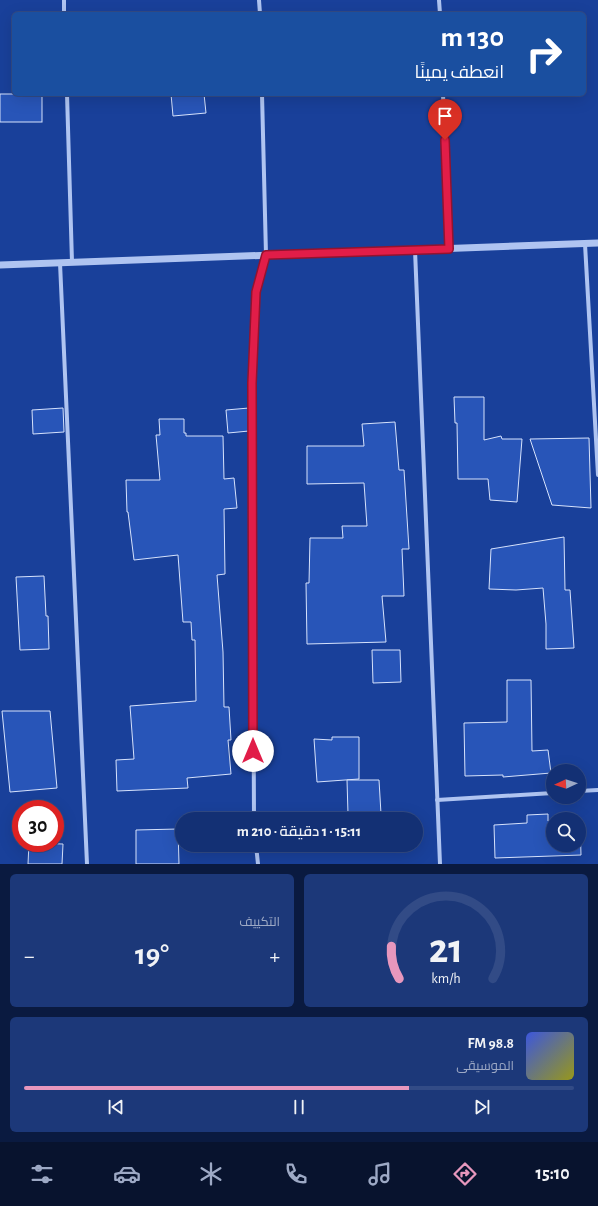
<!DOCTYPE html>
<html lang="ar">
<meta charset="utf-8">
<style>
:root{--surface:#133074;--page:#1c3879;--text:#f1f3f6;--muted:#9da9c5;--line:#324b86;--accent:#e797bd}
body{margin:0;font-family:"Alegreya Sans",Cairo,sans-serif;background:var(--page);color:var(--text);direction:rtl;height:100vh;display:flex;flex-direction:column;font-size:15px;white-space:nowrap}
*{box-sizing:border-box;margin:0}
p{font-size:13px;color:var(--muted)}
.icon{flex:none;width:22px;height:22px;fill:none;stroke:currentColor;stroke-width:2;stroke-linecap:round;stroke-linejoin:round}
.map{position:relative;height:864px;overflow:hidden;direction:ltr}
.side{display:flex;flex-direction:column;gap:10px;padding:10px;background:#0a1a40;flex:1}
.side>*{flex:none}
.guide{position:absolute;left:12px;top:12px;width:574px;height:84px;border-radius:6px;box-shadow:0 4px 16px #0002,0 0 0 1px var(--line);direction:rtl;background:#1a4fa0;color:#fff;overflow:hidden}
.needle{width:26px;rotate:267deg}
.buttons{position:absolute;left:546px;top:764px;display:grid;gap:8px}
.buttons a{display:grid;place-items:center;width:40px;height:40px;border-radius:50%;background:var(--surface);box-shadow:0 4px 16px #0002,0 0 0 1px var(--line);font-size:20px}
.speed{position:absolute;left:12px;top:800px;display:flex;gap:8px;font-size:20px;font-weight:700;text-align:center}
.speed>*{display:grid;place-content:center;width:52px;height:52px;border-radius:50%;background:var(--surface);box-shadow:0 4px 16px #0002,0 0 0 1px var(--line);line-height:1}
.speed .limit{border:6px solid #d22;background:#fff;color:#111}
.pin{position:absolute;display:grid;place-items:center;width:34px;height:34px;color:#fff;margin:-41px -17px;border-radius:50% 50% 50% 0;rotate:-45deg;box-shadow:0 0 4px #0007}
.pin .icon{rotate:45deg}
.me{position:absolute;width:44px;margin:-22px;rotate:0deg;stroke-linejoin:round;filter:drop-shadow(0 0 3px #0008)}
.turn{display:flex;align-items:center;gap:14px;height:84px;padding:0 16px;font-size:18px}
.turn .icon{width:52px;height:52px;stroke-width:2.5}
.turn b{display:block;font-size:28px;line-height:34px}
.big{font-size:30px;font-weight:600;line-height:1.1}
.side .tile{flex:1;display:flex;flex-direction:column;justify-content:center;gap:6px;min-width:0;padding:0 14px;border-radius:6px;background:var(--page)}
.side .dial{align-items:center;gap:0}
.dial svg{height:104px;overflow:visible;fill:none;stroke:var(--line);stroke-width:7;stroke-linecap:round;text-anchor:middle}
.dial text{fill:var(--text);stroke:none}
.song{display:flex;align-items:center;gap:12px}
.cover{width:48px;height:48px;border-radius:6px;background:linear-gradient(135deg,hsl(230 70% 55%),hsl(60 70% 35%))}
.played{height:4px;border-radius:2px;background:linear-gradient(90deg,var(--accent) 70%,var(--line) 70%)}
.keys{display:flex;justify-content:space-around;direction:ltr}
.heat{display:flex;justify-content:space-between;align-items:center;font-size:22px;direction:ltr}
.side .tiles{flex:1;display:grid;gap:10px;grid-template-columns:1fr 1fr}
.tile:last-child{grid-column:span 2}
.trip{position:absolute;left:175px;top:812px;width:248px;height:40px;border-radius:20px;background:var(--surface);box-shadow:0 4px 16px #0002,0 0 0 1px var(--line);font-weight:600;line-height:40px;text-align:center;direction:rtl}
.tabs{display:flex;height:64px;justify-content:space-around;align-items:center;background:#08132e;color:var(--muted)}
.tabs .icon{width:28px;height:28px}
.tabs .active{color:var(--accent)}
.tabs b{font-size:18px;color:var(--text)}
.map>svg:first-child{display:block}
.building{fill:#2855b8;stroke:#d6e2fc}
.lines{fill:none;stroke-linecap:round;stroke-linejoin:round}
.minor{stroke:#afc4f1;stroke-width:4}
.tertiary{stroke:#afc4f1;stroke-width:7}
.route-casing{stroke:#92132f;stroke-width:10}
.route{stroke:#e11d48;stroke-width:7}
</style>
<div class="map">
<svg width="598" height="864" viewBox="0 0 598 864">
<rect width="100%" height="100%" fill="#19409a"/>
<g class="building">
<rect x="0" y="94" width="42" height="28"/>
<polygon points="171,94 204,94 206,113 173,116"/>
<polygon points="454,397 484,397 484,440 501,436 502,439 522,439 517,502 490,500 488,479 458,479 457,423 455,423"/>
<polygon points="63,408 64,432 33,434 32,410"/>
<polygon points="249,408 249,431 228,433 226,410"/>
<polygon points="159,419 184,419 184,433 186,433 186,436 223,436 224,479 234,478 237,508 224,509 225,574 217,575 223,652 224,707 229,707 231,740 228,740 231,774 187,778 188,788 117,791 116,760 134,759 130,706 196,701 195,640 192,640 191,622 183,622 178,555 134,560 128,512 127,512 126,480 160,480 156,435 160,435"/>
<polygon points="395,422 399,470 404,470 409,549 402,549 404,596 382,596 386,642 307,644 306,583 309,583 310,538 343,538 342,526 367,526 364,483 307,484 307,446 364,446 362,424"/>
<polygon points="589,438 591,508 552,505 530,439"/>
<polygon points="564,537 565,590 570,590 574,648 546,649 546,624 543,588 516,590 489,589 491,549"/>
<polygon points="44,576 46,616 48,616 49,649 20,650 16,577"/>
<polygon points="372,650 400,650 401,682 373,683"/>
<polygon points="507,680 531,680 532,751 548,750 551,773 503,777 503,775 465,776 464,723 507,722"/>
<polygon points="2,711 50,711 57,788 10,792"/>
<polygon points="332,737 359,737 359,779 317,782 314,739 332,740"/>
<polygon points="347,780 379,780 381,814 348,814"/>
<polygon points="548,814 548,821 553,821 553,845 579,845 579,820 580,820 581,855 495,858 494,825 527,823 527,815"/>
<polygon points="178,829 179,864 136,864 136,830"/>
<polygon points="29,843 63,844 62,864 28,864"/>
</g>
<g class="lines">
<g class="minor">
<polyline points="64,0 64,14"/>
<polyline points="259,0 260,14"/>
<polyline points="439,0 440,14"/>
<polyline points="67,94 72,262"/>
<polyline points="443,94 449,249"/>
<polyline points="585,244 598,475"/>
<polyline points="415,250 440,864"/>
<polyline points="60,263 87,864"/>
<polyline points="579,791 598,790"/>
<polyline points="437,800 553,793"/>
<polyline points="254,819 252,383 256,292 266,255 262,94"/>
<polyline points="256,845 258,864"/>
</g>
<polyline class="tertiary" points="0,265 598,243"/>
</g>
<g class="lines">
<g class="route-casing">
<polyline id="route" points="253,751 252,383 256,292 266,255 449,249 445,140"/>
</g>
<use href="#route" class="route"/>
</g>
</svg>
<div class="buttons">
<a><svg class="needle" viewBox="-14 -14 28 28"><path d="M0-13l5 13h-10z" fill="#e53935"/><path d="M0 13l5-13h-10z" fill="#9da9c5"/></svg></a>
<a><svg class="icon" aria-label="search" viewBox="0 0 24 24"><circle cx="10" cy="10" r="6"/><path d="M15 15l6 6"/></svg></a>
</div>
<div class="speed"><div class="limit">30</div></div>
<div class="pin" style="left:445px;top:140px;background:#d93025"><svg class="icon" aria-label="arrive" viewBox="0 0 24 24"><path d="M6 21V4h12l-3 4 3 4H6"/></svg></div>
<svg class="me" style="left:253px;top:751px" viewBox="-20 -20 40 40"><circle r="19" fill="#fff"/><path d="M0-13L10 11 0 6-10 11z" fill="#e11d48"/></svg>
<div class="trip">15:11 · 1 دقيقة · 210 m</div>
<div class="guide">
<div class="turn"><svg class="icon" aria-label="right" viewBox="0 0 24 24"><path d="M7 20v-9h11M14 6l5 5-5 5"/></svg><div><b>130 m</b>انعطف يمينًا</div></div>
</div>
</div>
<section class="side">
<div class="tiles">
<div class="tile dial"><svg viewBox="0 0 100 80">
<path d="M14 69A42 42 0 1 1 86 69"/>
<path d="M14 69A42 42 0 0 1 8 44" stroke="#e797bd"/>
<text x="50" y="56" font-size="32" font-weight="700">21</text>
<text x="50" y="72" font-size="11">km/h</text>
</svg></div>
<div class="tile"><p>التكييف</p>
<div class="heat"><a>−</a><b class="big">19°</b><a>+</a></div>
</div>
<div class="tile">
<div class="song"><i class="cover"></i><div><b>98.8 FM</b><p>الموسيقى</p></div></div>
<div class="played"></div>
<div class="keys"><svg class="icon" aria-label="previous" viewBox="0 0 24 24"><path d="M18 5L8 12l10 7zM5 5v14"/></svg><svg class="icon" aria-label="pause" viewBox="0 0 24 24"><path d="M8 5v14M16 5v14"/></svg><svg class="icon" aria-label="next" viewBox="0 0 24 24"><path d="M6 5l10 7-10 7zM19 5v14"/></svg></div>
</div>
</div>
</section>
<nav class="tabs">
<b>15:10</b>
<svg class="icon active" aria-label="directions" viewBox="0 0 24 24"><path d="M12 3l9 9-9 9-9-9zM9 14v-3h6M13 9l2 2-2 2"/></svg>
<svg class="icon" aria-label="music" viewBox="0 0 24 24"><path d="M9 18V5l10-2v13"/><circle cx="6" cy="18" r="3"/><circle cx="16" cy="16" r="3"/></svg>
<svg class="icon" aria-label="phone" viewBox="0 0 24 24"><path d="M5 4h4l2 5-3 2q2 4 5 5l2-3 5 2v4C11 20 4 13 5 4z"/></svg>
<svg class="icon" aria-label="climate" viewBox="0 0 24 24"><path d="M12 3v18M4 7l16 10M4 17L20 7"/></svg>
<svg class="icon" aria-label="car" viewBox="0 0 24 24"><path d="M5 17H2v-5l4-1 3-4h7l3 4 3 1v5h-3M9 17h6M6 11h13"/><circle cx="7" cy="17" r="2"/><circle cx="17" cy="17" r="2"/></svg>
<svg class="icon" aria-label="filters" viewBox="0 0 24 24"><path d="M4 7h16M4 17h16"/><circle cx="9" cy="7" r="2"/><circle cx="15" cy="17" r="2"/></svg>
</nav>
